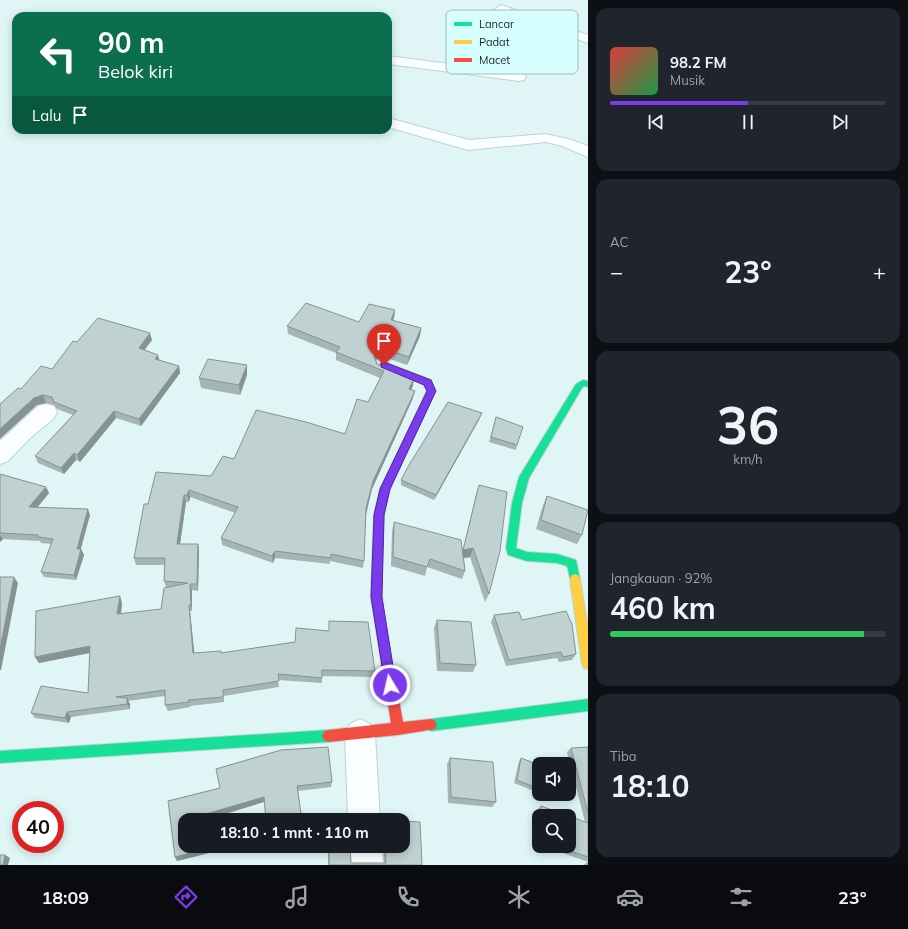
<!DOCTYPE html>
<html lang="id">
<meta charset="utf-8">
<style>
:root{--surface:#171b24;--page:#20242c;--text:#f1f3f6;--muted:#9ea1a6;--line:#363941;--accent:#7c3aed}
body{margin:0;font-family:Mulish,sans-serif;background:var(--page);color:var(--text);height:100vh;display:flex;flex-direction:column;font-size:15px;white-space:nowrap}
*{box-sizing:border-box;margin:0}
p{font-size:13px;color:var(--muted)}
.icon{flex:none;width:22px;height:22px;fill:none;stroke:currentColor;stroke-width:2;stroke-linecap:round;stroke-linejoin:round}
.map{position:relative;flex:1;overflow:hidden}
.side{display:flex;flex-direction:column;gap:8px;padding:8px;background:#0d0f14;width:320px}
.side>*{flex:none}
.guide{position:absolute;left:12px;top:12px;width:380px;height:122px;border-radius:12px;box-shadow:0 2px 10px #0003;background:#0b6e4f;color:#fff;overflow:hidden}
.buttons{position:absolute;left:532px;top:757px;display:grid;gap:8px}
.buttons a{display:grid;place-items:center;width:44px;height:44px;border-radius:8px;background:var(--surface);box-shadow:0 2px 10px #0003;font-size:20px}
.speed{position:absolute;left:12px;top:801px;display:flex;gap:8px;font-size:20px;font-weight:700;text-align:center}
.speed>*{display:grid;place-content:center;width:52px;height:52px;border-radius:50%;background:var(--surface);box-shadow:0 2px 10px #0003;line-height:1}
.speed .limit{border:6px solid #d22;background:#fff;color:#111}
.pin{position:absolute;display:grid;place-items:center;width:34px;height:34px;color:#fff;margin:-41px -17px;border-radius:50% 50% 50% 0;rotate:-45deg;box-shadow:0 0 4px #0007}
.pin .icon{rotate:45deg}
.me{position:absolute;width:44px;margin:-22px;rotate:351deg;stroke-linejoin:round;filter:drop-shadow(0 0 3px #0008)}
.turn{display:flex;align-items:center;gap:14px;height:84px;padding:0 20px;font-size:18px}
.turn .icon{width:52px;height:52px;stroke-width:2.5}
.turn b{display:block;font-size:28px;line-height:34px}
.then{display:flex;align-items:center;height:38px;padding:0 20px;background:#0003;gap:8px;font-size:15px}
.big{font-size:30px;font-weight:700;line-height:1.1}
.side .card{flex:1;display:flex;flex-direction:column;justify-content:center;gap:6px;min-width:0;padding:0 14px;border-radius:12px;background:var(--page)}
.side .dial{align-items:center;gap:0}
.dial b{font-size:52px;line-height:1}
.song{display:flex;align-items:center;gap:12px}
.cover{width:48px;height:48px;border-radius:6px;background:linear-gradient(135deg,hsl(0 70% 55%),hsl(140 70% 35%))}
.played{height:4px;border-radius:2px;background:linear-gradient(90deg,var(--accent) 50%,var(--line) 50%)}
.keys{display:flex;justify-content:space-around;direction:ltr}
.heat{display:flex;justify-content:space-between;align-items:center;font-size:22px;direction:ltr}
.charge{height:6px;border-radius:3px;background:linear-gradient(90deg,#34c759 92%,var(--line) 0)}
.trip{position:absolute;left:178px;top:813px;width:232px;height:40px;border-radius:12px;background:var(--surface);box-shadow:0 2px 10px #0003;font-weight:700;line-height:40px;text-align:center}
.tabs{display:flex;height:64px;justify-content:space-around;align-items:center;background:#090b0e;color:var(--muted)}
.tabs .icon{width:28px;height:28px}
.tabs .selected{color:var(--accent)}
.tabs b{font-size:18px;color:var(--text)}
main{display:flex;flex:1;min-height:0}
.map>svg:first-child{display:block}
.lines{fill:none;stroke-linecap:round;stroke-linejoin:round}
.street-casing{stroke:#c1d2d2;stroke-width:2}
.fast-casing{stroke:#c1d2d2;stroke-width:2}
.slow-casing{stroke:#c1d2d2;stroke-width:2}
.jam-casing{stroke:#c1d2d2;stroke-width:2}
.street{fill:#fafefe;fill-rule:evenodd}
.fast{fill:#16e098;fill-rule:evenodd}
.slow{fill:#ffcf43;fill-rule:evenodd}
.jam{fill:#f24e42;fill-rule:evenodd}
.wall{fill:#a5b4b5}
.shaded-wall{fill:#869293}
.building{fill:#c0d1d2;stroke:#869293}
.route{fill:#7c3aed;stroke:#51269a}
.key{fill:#d7feff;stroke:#9dbdbe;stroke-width:1}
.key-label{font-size:11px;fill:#162425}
</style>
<main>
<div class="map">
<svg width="588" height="865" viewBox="0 0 588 865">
<rect width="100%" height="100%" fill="#e0f6f6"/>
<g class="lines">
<g class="street-casing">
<g id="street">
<polygon points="501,5 588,35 588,43 497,12 495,9"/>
<polygon points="388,56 519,73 524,74 526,77 524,80 519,81 388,64"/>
<polygon points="388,118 469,140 546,134 572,140 588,146 588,157 562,146 546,142 468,150 388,127"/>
<polygon points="46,404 54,406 57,412 54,418 30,438 8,461 0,464 0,441 38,406"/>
<polygon points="360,719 370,724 375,734 380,820 348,820 345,734 350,724"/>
<polygon points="350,846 382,846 383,865 351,865"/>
</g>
</g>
<g class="fast-casing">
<g id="fast">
<polygon points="384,362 431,380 435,391 390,489 384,515 381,597 387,635 386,639 382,640 378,639 377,635 371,597 374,515 380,489 427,391 424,384 381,367 380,365 381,363"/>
<polygon points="583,380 588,381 588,387 584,386 582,388 529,478 522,503 516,548 527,552 557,554 576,560 580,579 579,582 575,584 571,582 567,566 557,563 527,561 508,555 506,548 512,503 519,477 576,384"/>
<polygon points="588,699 588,711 431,731 427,729 425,725 427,721 431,719"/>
<polygon points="328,730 332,732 334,736 332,740 328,742 0,763 0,751"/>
</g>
</g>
<g class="slow-casing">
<polygon id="slow" points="575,574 579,576 580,579 588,628 588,669 584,668 582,664 570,579 571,576"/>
</g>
<g class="jam-casing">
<polygon id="jam" points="382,630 386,631 387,635 403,722 431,719 435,721 437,725 435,729 398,735 328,742 324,740 322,736 324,732 328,730 391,723 377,635 378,631"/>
</g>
<use href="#street" class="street"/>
<use href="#fast" class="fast"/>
<use href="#slow" class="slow"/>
<use href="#jam" class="jam"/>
</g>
<g class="wall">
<polygon points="395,310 394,318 393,320 421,328 420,336 407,365 384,357 377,359 376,360 377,364 413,386 411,389 413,398 372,489 366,511 364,561 363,568 330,561 330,564 275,558 273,563 222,545 221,538 235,513 190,497 189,502 186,502 180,544 198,544 199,551 198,591 192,590 192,611 190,611 194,653 221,653 295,642 329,631 329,621 375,671 374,677 322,676 322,683 278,680 279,687 224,696 224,702 190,706 190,707 168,711 165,705 165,696 128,701 130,704 130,709 71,717 69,723 35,718 31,713 88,693 90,653 39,663 35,657 122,603 121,614 161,609 166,587 164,581 165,565 136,565 134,558 148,504 211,476 234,459 345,434 368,402 380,378 336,360 336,353 288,334 287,326 359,322"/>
<polygon points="152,340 144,350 159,360 179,366 180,373 141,426 116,418 80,462 76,460 64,474 38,463 35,456 73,415 57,409 54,405 46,403 37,405 21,389 52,369 77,342"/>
<polygon points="247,375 240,395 201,388 199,378"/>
<polygon points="496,417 517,445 516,450 489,442"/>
<polygon points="480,418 434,500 401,485 401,480"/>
<polygon points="0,474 46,487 49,493 37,507 90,515 81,549 84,555 76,580 44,577 41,572 51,544 41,543 40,541 3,539 0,542"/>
<polygon points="479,485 489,594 485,602 470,557 464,558 465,571 462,579 427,567 425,576 391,566 392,531 394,522 463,550 476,494"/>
<polygon points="547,496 582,535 577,544 536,529 543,505"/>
<polygon points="494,615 522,620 576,654 572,660 559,662 557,658 506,666 491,622"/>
<polygon points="437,620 476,665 473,672 437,671 434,628"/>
<polygon points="328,747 332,782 331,787 298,791 302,820 266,820 264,802 208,819 208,820 185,820 185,846 212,846 213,852 177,861 175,857 168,801 220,788 216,769 281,750"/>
<polygon points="588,747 588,865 583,865 588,862 543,846 569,846 585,822 567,752 571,748"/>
<polygon points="450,758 496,802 492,807 448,803 447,764"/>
<polygon points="521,758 539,765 539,793 514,783 519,761"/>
<polygon points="541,806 568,816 539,816 539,845 533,842 537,810"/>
<polygon points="328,846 350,846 351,863 384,863 383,846 403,846 422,865 328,865"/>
</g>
<g class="shaded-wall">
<polygon points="395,310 394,318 389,328 391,320"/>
<polygon points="421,328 420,336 407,365 409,357"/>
<polygon points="150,333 152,340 140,356 139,348"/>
<polygon points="385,349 384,357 377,359 373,364 374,356 378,351"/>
<polygon points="158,355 160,362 155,359"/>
<polygon points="247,365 247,375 240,395 239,385"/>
<polygon points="179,366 180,373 141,426 139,419"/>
<polygon points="414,378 413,386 408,397 409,389"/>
<polygon points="415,391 413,398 372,489 366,515 366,508 373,481"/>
<polygon points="43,395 46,403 37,405 0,439 0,429 34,398"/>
<polygon points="114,411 116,418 80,462 77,455"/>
<polygon points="482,413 480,418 434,500 436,495"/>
<polygon points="74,453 76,460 64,474 61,468"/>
<polygon points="46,487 49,493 33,513 29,507"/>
<polygon points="189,490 190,497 189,502 187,495"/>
<polygon points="184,495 186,502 179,551 177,544"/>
<polygon points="88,509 90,515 79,554 77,549"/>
<polygon points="0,535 3,539 0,542"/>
<polygon points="198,544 199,551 198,591 197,584"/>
<polygon points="473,548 470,557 460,559 463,550"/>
<polygon points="81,549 84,555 76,580 74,575"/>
<polygon points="275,551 275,558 273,563 272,556"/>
<polygon points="14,577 18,583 1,670 0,670 0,649"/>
<polygon points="190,584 192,590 192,611 191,605"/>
<polygon points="120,596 122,603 120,621 117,614"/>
<polygon points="189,605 190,611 195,659 193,653"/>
<polygon points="90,646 94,652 39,663 35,657"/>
<polygon points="127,698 130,704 130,709 127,704"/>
<polygon points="67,712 71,717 69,723 65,718"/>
<polygon points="264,797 264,802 208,819 208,820 207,820 206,814"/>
<polygon points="210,846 212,846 213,852 177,861 175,857"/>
<polygon points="5,855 10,858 8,865 3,865"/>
</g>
<g class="building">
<polygon points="306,303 359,322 369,304 395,310 391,320 421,328 409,357 385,349 378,351 374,356 377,364 414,378 409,389 415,391 373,481 366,508 364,561 331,554 331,558 275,551 272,556 221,538 238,507 189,490 187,495 184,495 177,544 198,544 197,584 190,584 191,605 189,605 193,653 221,651 221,653 295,642 296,628 329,631 329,621 368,622 375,671 322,670 322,678 278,674 279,681 223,690 223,697 188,700 189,702 165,705 165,690 116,697 127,698 127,704 67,712 65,718 31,713 41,686 88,693 90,646 35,657 36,611 120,596 117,614 161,609 164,588 188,583 164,581 165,558 134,558 144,504 148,504 156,472 211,476 223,456 234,459 256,410 306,422 345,434 357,399 368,402 384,371 336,352 340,347 287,326"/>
<polygon points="98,318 150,333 139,348 158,355 155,359 179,366 139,419 114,411 77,455 74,453 61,468 35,456 77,411 54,402 52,397 43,395 34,398 0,429 0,404 18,388 21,389 41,366 52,369 73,341 77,342"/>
<polygon points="208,359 247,365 239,385 199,378"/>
<polygon points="448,402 482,413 436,495 401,480 409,465"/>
<polygon points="496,417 523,427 517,445 491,437"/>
<polygon points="0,474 46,487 29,507 88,509 77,549 81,549 74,575 41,572 53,539 38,537 38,535 0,533"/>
<polygon points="479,485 507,492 500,551 489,594 473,548 463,550"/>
<polygon points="547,496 588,510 582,535 541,520"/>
<polygon points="394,522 461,540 465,571 430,559 427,567 393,557"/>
<polygon points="0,577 14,577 0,649"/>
<polygon points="566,611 572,624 576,654 563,657 561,652 509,660 494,615 519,612 522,620"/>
<polygon points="437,620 471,622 476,665 440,663"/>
<polygon points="328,747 332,782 297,786 302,820 266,820 264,797 206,814 207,820 185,820 185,846 210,846 211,848 175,857 168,801 220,788 216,769 281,750"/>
<polygon points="588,747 588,813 571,748"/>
<polygon points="450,758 493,762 496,802 451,797"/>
<polygon points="521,758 539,765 539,789 517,780"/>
<polygon points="541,806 568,816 539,816"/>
<polygon points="569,816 588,823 588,857 556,846 569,846"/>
<polygon points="539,819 539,840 537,839"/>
<polygon points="403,821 420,822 422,865 329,865 329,846 350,846 351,863 386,863 385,846 403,846"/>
<polygon points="0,855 5,855 3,865 0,865"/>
</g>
<polygon class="route" points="384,362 431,380 436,391 390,489 384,515 382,597 396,685 395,689 390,691 386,689 385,685 371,597 374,515 380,489 427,391 424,385 381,367 381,363"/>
<rect x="446" y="10" width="132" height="64" rx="6" class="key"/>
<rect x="454" y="22" width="18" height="4" fill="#16e098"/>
<rect x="454" y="40" width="18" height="4" fill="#ffcf43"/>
<rect x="454" y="58" width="18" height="4" fill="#f24e42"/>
<g class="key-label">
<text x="479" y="28">Lancar</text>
<text x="479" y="46">Padat</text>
<text x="479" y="64">Macet</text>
</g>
</svg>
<div class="buttons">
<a><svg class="icon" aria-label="sound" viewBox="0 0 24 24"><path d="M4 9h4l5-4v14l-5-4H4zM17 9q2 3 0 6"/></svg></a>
<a><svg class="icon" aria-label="search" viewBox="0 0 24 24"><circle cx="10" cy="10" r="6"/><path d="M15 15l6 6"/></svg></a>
</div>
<div class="speed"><div class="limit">40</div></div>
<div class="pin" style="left:384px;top:365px;background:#d93025"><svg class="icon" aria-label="arrive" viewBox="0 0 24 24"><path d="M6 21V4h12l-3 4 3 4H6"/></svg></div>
<svg class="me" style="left:390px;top:685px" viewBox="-20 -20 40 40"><circle r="17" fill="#7c3aed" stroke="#fff" stroke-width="3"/><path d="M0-11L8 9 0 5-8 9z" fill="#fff"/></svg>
<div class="trip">18:10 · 1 mnt · 110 m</div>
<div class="guide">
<div class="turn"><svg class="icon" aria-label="left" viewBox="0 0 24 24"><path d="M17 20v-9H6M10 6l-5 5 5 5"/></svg><div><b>90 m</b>Belok kiri</div></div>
<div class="then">Lalu<svg class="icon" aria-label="arrive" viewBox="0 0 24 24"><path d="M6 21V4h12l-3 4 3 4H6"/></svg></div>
</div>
</div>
<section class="side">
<div class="card">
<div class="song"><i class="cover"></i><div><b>98.2 FM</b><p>Musik</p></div></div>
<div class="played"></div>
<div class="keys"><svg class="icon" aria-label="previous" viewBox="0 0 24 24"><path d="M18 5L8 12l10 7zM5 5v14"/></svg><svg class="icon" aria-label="pause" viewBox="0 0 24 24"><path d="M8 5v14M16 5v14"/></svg><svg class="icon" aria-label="next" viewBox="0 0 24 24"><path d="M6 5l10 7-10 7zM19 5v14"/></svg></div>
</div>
<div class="card"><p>AC</p>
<div class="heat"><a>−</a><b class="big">23°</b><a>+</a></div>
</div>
<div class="card dial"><b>36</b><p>km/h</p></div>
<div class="card"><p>Jangkauan · 92%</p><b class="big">460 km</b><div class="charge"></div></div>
<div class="card"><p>Tiba</p><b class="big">18:10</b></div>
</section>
</main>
<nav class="tabs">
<b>18:09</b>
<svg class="icon selected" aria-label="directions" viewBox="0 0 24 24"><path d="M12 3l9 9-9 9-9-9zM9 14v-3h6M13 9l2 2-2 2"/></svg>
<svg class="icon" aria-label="music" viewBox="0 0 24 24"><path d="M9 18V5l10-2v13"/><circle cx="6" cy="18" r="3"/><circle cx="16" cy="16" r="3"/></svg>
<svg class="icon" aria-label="phone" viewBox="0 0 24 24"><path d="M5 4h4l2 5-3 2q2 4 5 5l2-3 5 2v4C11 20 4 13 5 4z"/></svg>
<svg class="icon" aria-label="climate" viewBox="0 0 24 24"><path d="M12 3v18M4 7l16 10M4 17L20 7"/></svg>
<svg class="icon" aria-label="car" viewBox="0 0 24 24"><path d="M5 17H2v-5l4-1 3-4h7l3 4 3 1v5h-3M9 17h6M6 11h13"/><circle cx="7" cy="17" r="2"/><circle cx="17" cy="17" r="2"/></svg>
<svg class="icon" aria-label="filters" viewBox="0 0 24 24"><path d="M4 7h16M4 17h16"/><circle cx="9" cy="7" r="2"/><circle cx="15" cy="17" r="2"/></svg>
<b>23°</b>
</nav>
